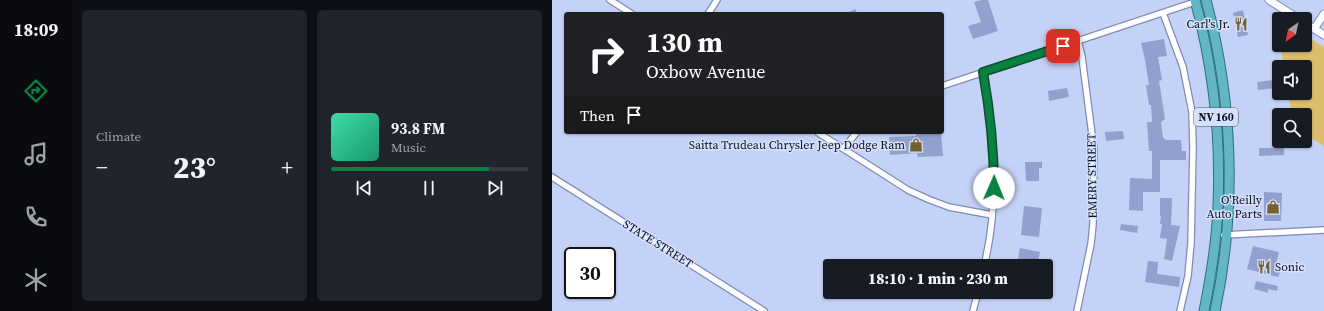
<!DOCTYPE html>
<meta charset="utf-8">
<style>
:root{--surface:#171b24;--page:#20242c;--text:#f1f3f6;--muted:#9ea1a6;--line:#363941;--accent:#0b8043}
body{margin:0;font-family:"Source Serif 4",serif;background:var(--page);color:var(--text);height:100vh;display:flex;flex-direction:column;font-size:15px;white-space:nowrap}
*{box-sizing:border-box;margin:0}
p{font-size:13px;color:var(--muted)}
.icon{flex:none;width:22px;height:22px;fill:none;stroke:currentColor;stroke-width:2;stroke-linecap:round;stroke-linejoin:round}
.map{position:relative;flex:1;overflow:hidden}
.details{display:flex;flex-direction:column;gap:10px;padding:10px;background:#0d0f14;width:480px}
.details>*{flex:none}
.banner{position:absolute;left:12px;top:12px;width:380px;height:122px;border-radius:4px;box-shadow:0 1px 3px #0004;background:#202124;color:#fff;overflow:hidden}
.needle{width:26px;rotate:213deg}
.tools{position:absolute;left:720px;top:12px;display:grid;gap:8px}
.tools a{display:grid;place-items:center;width:40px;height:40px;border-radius:4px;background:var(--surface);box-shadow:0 1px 3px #0004;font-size:20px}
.speed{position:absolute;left:12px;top:247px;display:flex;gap:8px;font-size:20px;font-weight:700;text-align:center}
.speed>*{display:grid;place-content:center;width:52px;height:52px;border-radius:50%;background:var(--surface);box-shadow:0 1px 3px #0004;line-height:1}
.speed .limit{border:2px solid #111;border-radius:6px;background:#fff;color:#111}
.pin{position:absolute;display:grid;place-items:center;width:34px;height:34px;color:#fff;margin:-17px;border-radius:8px;box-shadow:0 2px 6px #0006}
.me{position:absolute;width:44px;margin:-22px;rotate:1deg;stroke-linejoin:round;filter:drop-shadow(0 0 3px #0008)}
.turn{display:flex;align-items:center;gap:14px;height:84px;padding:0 16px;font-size:18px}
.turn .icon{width:52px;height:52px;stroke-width:2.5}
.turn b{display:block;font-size:28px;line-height:34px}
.then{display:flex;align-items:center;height:38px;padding:0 16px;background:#0003;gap:8px;font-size:15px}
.big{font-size:30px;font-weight:800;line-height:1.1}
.details .tile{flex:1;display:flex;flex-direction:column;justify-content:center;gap:6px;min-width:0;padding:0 14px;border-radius:6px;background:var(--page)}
.song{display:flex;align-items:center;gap:12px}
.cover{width:48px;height:48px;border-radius:6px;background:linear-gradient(135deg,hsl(160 70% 55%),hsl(160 70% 35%))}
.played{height:4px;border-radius:2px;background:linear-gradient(90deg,var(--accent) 80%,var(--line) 80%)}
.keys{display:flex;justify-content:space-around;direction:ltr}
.heat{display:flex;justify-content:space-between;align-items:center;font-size:22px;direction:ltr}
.details .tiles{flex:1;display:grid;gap:10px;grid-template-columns:repeat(2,1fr)}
.trip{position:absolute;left:271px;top:259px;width:230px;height:40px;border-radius:4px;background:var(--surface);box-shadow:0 1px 3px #0004;font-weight:800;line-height:40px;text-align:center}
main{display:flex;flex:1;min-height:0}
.menu{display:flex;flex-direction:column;width:72px;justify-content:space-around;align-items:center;background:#090b0e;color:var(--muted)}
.menu .icon{width:28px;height:28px}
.menu .selected{color:var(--accent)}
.menu b{font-size:18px;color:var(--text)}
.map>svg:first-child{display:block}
.green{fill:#dcbf6d}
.building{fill:#91a0cd}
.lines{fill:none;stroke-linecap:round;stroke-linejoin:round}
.minor-casing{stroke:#7d8cb7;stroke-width:8}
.tertiary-casing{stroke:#7d8cb7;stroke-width:9}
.trunk-casing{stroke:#2b7080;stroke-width:11}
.minor{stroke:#fff;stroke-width:5.5}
.tertiary{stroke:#fff;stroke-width:7}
.trunk{stroke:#63b6c3;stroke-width:9}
.route-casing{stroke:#07532c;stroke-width:10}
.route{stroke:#0b8043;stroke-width:7}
.labels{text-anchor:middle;stroke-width:3;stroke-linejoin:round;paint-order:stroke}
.shield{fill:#d5e0fc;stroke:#484e62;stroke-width:1}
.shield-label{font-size:11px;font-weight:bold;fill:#0b1020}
.poi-label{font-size:12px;fill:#0b1020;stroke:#d5e0fc;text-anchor:end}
.street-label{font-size:12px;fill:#0b1020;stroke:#d5e0fc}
</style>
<main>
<nav class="menu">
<b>18:09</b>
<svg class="icon selected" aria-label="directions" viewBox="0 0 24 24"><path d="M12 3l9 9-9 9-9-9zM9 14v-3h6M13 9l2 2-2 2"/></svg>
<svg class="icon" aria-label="music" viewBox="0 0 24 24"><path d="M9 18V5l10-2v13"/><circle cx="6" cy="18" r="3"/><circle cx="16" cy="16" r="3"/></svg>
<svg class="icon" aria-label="phone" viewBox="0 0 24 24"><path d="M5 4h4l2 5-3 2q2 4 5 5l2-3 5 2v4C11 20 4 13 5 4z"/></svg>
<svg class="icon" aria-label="climate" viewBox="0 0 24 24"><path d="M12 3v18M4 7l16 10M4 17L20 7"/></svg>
</nav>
<section class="details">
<div class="tiles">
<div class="tile"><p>Climate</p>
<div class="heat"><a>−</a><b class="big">23°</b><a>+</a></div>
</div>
<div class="tile">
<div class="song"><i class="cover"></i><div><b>93.8 FM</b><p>Music</p></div></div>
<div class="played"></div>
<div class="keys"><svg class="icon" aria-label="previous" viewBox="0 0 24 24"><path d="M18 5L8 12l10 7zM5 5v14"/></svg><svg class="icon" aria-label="pause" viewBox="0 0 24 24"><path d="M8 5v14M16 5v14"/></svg><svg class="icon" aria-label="next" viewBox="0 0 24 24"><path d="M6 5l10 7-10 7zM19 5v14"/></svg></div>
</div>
</div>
</section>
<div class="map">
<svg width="772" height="311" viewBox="0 0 772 311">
<rect width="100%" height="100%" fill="#c5d2f8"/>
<polygon class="green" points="753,35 772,47 772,146 753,134 753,115 740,115 736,93 753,93 753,67 732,67 728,45 753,45"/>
<g class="building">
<polygon points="430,0 436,0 446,31 421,39 416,26 429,22 422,2"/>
<polygon points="303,9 306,14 294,14"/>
<polygon points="691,10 696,35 686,37 681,13"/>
<polygon points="612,39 615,56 606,57 610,80 607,81 613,119 609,122 611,138 614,140 629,140 630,151 634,151 634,160 608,160 608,192 591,192 591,211 577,210 578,178 600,179 600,151 597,151 595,122 600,122 599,105 597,105 594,85 597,85 593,60 589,43"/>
<polygon points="723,80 724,88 706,90 705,82"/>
<polygon points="515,88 517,97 497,101 496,91"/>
<polygon points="571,131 572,139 554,141 553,132"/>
<polygon points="364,132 389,132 391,156 366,157 365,153 338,155 337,137 364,136"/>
<polygon points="707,148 732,148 732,155 707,156"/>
<polygon points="473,162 490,162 490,168 487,168 487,181 474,181"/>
<polygon points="712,192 730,193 729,221 712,221"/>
<polygon points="608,198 620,198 619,225 628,226 620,261 612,259 615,239 608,238 610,224 608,224 609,216 608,216"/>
<polygon points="472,206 490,208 487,237 469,235"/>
<polygon points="569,224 586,226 585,233 568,230"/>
<polygon points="701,246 727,252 724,264 727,264 729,270 726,277 695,269"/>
<polygon points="468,248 488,252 485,266 465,265"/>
<polygon points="596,261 606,262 605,274 628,277 627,287 593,282"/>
<polygon points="704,281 726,286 725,291 716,289 716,293 702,289"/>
</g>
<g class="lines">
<g class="minor-casing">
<g id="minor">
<polyline points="58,0 80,14"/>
<polyline points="611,13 631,67 640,112 641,148 639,243 636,276 628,311"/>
<polyline points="156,14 165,0"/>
<path d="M431,72C442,136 448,202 432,266"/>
<polyline points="390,86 643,2"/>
<polyline points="265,132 356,190 378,200 397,207 440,215"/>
<polyline points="292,148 305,132"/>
<polyline points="0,177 212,311"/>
<polyline points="672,235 772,230"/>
<polyline points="421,311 426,292"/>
<polyline points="525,311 539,244 541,224 542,150 530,57 526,41"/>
</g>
</g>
<g class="tertiary-casing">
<g id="tertiary">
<polyline points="717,0 747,19"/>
<polyline points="753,23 772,35"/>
<polyline points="762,29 772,14"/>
</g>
</g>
<g class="trunk-casing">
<g id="trunk">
<path d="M643,0C661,67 669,136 666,205C665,241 659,276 652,311"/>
<path d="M654,0C681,100 685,209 663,311"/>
</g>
</g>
<use href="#minor" class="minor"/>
<use href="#tertiary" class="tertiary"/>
<use href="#trunk" class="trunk"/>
</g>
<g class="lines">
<g class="route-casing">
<path id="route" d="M442,188C442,149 438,111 431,72L511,46"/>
</g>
<use href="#route" class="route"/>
</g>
<defs>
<g id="restaurant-bare" transform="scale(1.08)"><path d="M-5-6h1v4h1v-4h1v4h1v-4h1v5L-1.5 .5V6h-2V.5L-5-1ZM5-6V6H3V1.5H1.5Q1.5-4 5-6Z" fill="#73612f" stroke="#d5e0fc" stroke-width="2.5" paint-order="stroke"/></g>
<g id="shop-bare" transform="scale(1.08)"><path d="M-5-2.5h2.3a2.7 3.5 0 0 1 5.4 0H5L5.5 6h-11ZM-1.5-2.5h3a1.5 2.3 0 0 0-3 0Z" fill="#73612f" stroke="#d5e0fc" stroke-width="2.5" paint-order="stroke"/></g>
</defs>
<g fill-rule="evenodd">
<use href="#restaurant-bare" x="689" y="24"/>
<use href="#shop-bare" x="364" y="145"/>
<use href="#shop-bare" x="721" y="207"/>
<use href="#restaurant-bare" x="712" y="267"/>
</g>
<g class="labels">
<rect class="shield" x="642" y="108" width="44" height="18" rx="3"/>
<g class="shield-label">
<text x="664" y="121">NV 160</text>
</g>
<g class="poi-label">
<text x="678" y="28">Carl's Jr.</text>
<text x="353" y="149">Saitta Trudeau Chrysler Jeep Dodge Ram</text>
<text x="710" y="204">O'Reilly<tspan x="710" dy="14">Auto Parts</tspan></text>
<text x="723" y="271" text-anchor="start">Sonic</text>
</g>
<g class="street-label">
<text transform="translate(540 176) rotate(-91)" y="4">EMERY STREET</text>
<text transform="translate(106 244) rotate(32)" y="4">STATE STREET</text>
</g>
</g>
</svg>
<div class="tools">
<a><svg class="needle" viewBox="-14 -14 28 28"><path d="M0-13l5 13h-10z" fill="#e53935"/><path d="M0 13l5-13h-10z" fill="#9ea1a6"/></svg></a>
<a><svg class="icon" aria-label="sound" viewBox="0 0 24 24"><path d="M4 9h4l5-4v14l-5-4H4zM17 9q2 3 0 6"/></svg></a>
<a><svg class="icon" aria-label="search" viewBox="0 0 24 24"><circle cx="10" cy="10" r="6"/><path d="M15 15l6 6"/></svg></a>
</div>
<div class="speed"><div class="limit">30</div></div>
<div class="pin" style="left:511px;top:46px;background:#d93025"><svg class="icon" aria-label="arrive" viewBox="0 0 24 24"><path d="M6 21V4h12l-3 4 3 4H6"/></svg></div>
<svg class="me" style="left:442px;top:188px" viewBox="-20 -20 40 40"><circle r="19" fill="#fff"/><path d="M0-13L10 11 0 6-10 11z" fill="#0b8043"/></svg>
<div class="trip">18:10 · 1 min · 230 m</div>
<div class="banner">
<div class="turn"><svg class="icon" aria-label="right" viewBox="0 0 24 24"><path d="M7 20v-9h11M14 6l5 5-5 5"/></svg><div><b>130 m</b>Oxbow Avenue</div></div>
<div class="then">Then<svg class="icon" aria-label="arrive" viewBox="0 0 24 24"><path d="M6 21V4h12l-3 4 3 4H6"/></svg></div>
</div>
</div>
</main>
